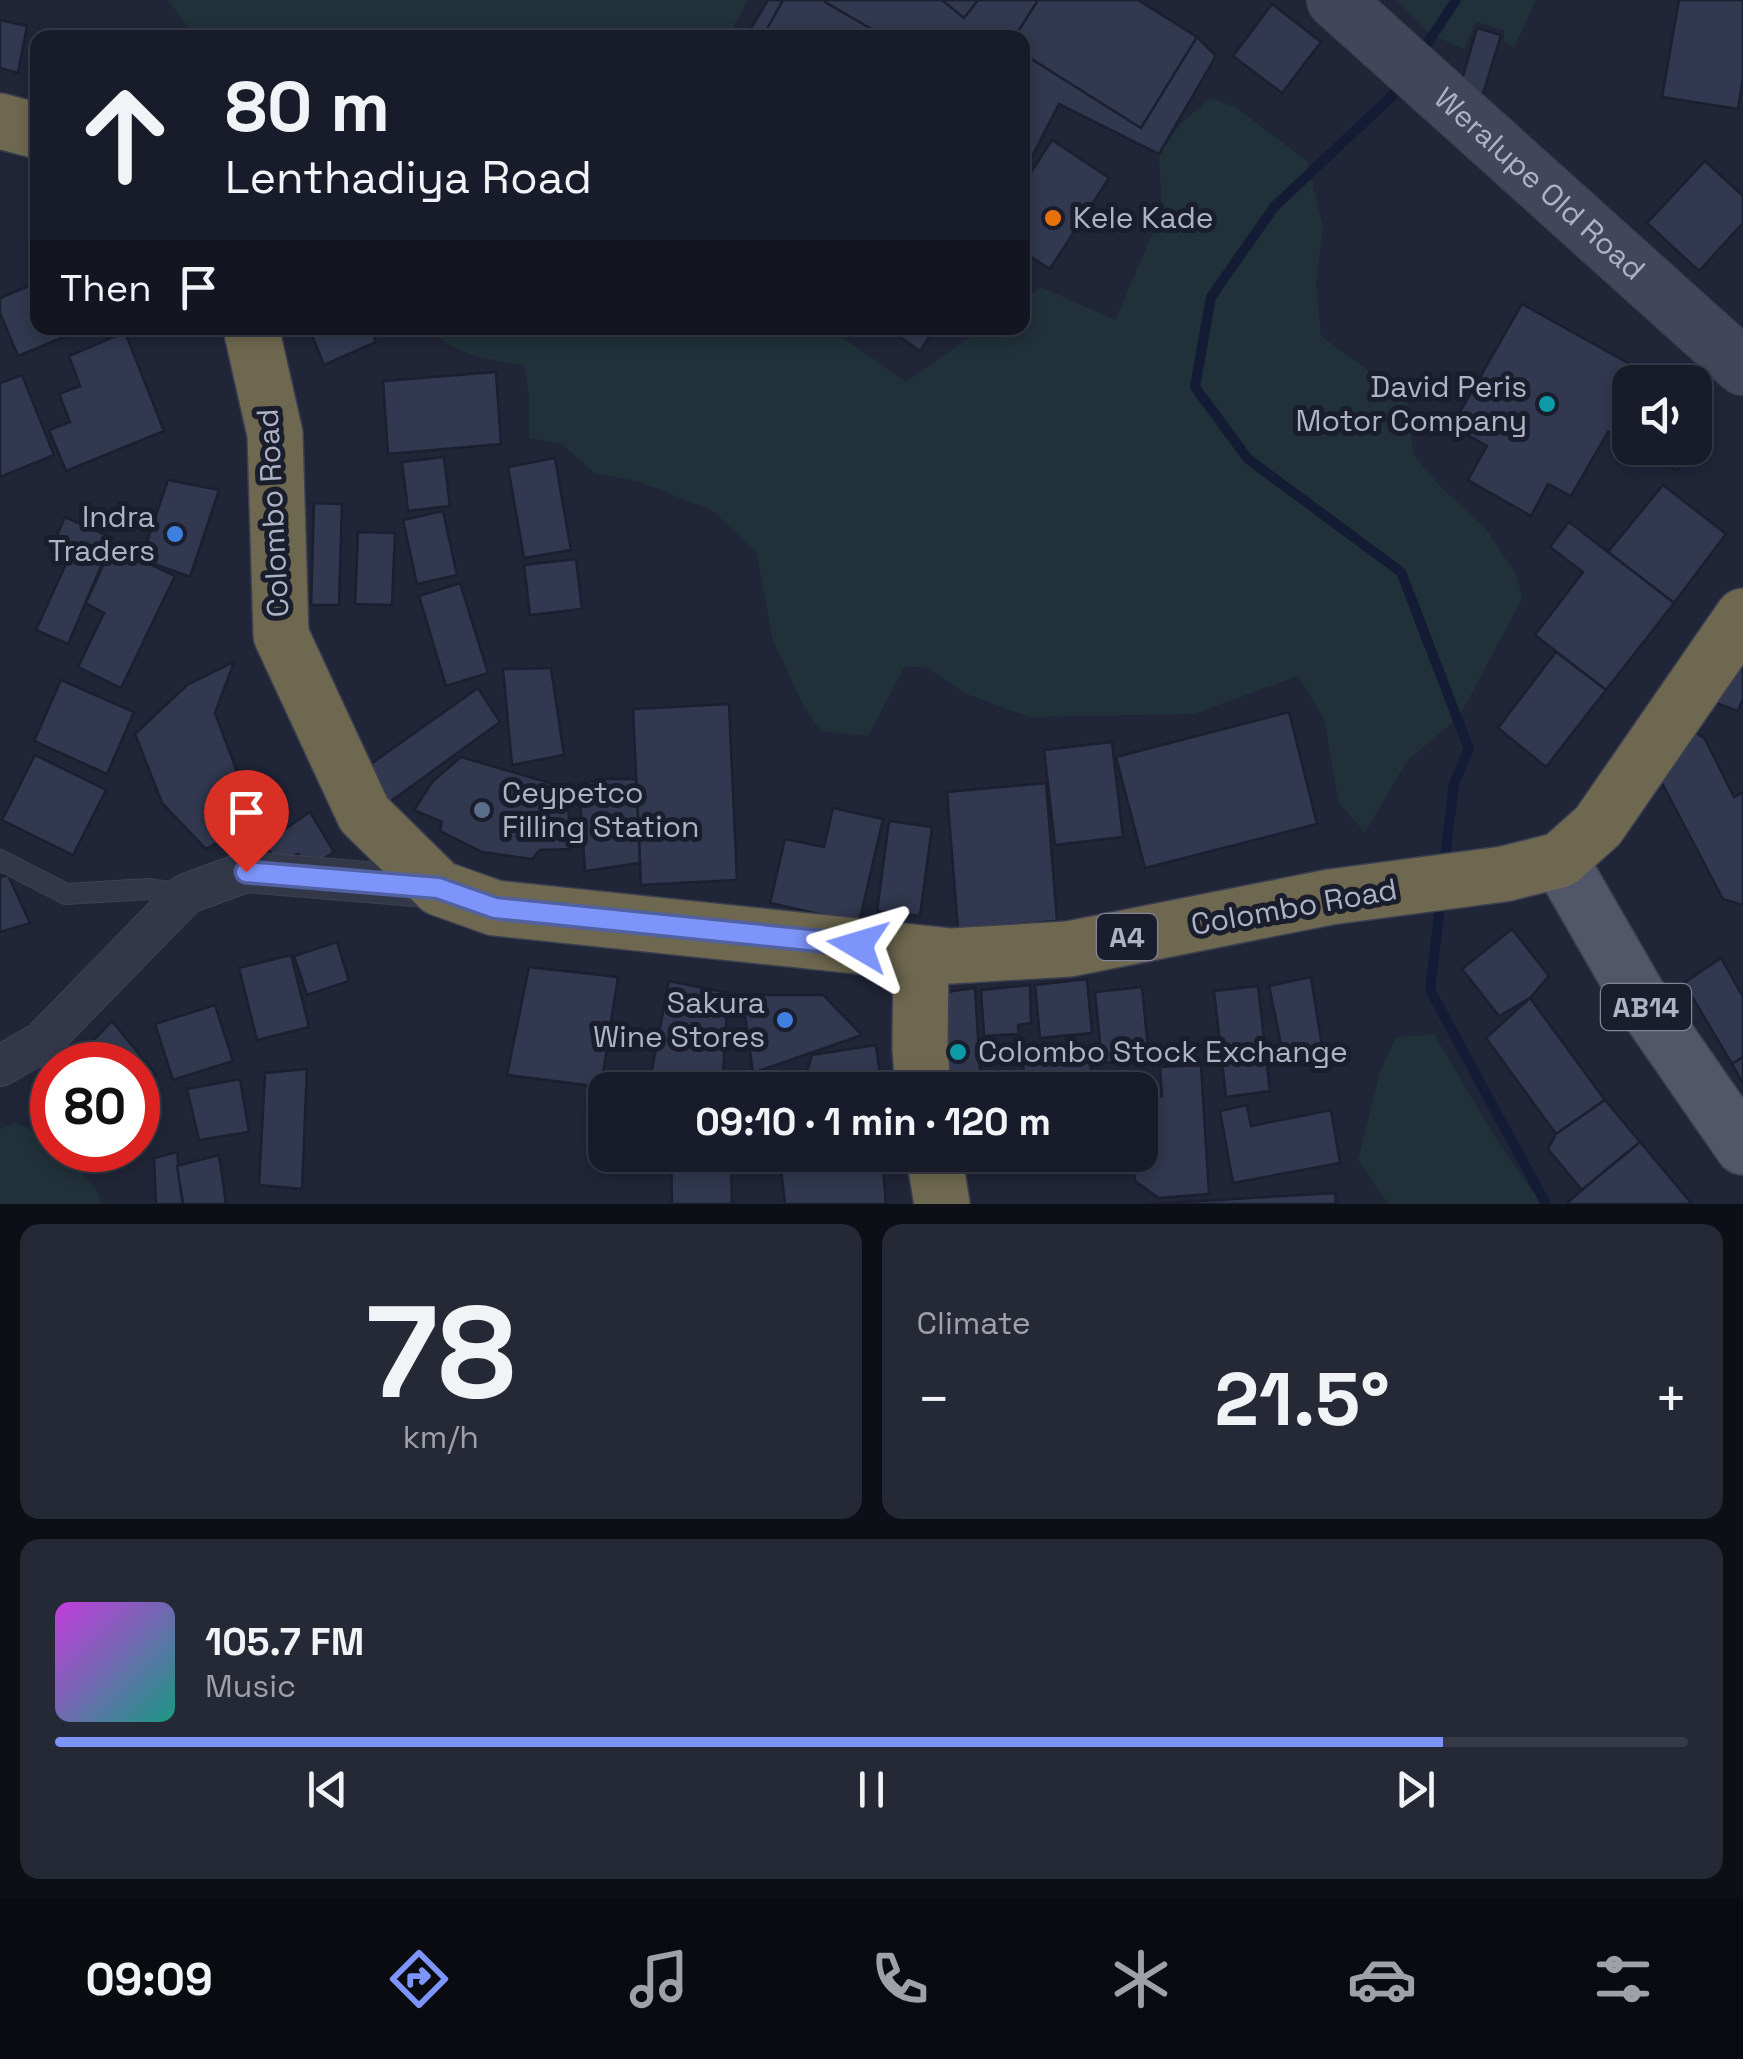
<!DOCTYPE html>
<meta charset="utf-8">
<style>
:root{--surface:#181c2a;--page:#252936;--text:#f1f3f6;--muted:#9fa1a8;--line:#363a47;--accent:#7d95fa}
body{margin:0;font-family:"Space Grotesk",sans-serif;background:var(--page);color:var(--text);height:100vh;display:flex;flex-direction:column;font-size:38px;white-space:nowrap}
*{box-sizing:border-box;margin:0}
p{font-size:32px;color:var(--muted)}
.icon{flex:none;width:55px;height:55px;fill:none;stroke:currentColor;stroke-width:2;stroke-linecap:round;stroke-linejoin:round}
.map{position:relative;height:1204px;overflow:hidden}
.details{display:flex;flex-direction:column;gap:20px;padding:20px;background:#0d0f17;flex:1}
.details>*{flex:none}
.banner{position:absolute;left:30px;top:30px;width:1000px;height:305px;border-radius:20px;box-shadow:0 5px 15px #0003,0 0 0 2px var(--line);background:#181c2a;color:var(--text);overflow:hidden}
.tools{position:absolute;left:1612px;top:365px;display:grid;gap:20px}
.tools a{display:grid;place-items:center;width:100px;height:100px;border-radius:20px;background:var(--surface);box-shadow:0 5px 15px #0003,0 0 0 2px var(--line);font-size:50px}
.speed{position:absolute;left:30px;top:1042px;display:flex;gap:20px;font-size:50px;font-weight:700;text-align:center}
.speed>*{display:grid;place-content:center;width:130px;height:130px;border-radius:50%;background:var(--surface);box-shadow:0 5px 15px #0003,0 0 0 2px var(--line);line-height:1}
.speed .limit{border:15px solid #d22;background:#fff;color:#111}
.pin{position:absolute;display:grid;place-items:center;width:85px;height:85px;color:#fff;margin:-102px -42px;border-radius:50% 50% 50% 0;rotate:-45deg;box-shadow:0 0 10px #0007}
.pin .icon{rotate:45deg}
.me{position:absolute;width:110px;margin:-55px;rotate:277deg;stroke-linejoin:round;filter:drop-shadow(0 0 8px #0008)}
.turn{display:flex;align-items:center;gap:35px;height:210px;padding:0 30px;font-size:45px}
.turn .icon{width:130px;height:130px;stroke-width:2.5}
.turn b{display:block;font-size:70px;line-height:85px}
.then{display:flex;align-items:center;height:95px;padding:0 30px;background:#0003;gap:20px;font-size:38px}
.big{font-size:75px;font-weight:700;line-height:1.1}
.details .tile{flex:1;display:flex;flex-direction:column;justify-content:center;gap:15px;min-width:0;padding:0 35px;border-radius:20px;background:var(--page)}
.details .dial{align-items:center;gap:0}
.dial b{font-size:130px;line-height:1}
.song{display:flex;align-items:center;gap:30px}
.cover{width:120px;height:120px;border-radius:15px;background:linear-gradient(135deg,hsl(290 70% 55%),hsl(170 70% 35%))}
.played{height:10px;border-radius:5px;background:linear-gradient(90deg,var(--accent) 85%,var(--line) 85%)}
.keys{display:flex;justify-content:space-around;direction:ltr}
.heat{display:flex;justify-content:space-between;align-items:center;font-size:55px;direction:ltr}
.details .tiles{flex:1;display:grid;gap:20px;grid-template-columns:1fr 1fr}
.tile:last-child{grid-column:span 2}
.trip{position:absolute;left:588px;top:1072px;width:570px;height:100px;border-radius:20px;background:var(--surface);box-shadow:0 5px 15px #0003,0 0 0 2px var(--line);font-weight:700;line-height:100px;text-align:center}
.tab-bar{display:flex;height:160px;justify-content:space-around;align-items:center;background:#0a0b11;color:var(--muted)}
.tab-bar .icon{width:70px;height:70px}
.tab-bar .selected{color:var(--accent)}
.tab-bar b{font-size:45px;color:var(--text)}
.map>svg:first-child{display:block}
.green{fill:#213139}
.lines{fill:none;stroke-linecap:round;stroke-linejoin:round}
.stream{stroke:#131b35;stroke-width:10}
.building{fill:#31384f;stroke:#1b1f2f;stroke-width:2.5}
.lane-casing{stroke:#3d4152;stroke-width:22}
.street-casing{stroke:#3d4152;stroke-width:42}
.secondary-casing{stroke:#3d4152;stroke-width:58}
.primary-casing{stroke:#3d4152;stroke-width:58}
.highway-casing{stroke:#3b3f50;stroke-width:58}
.lane{stroke:#333848;stroke-width:20}
.street{stroke:#333848;stroke-width:40}
.secondary{stroke:#41465b;stroke-width:55}
.primary{stroke:#515668;stroke-width:55}
.highway{stroke:#6e6850;stroke-width:55}
.route-casing{stroke:#5161a2;stroke-width:25}
.route{stroke:#7d95fa;stroke-width:18}
.food-dot{fill:#e8710a;stroke:#191d2c;stroke-width:4}
.culture-dot{fill:#0f9aa8;stroke:#191d2c;stroke-width:4}
.shop-dot{fill:#3f7fe0;stroke:#191d2c;stroke-width:4}
.service-dot{fill:#5c6f8a;stroke:#191d2c;stroke-width:4}
.labels{text-anchor:middle;stroke-width:10;stroke-linejoin:round;paint-order:stroke}
.shield{fill:#191d2c;stroke:#818597;stroke-width:2.5}
.shield-label{font-size:28px;font-weight:bold;fill:#adb2c5}
.street-label{font-size:30px;fill:#adb2c5;stroke:#191d2c}
.poi-label{font-size:30px;fill:#adb2c5;stroke:#191d2c;text-anchor:start}
</style>
<div class="map">
<svg width="1743" height="1204" viewBox="0 0 1743 1204">
<rect width="100%" height="100%" fill="#202538"/>
<g class="green">
<polygon points="168,0 748,0 728,38 195,37"/>
<polygon points="1396,0 1536,0 1514,48 1504,42 1504,30 1476,22 1464,49 1430,34"/>
<path d="M1210,98L1235,107L1307,161L1323,226L1316,284L1321,336L1407,399L1413,454L1440,486L1486,529L1517,576L1522,599L1459,717L1406,762L1365,833L1339,803L1324,718L1298,676L1194,714L1029,717L964,693L928,668L905,666L868,736L821,731L804,707L772,638L757,553L713,511L640,482L594,473L562,444L529,438V394L524,365C492,360 451,355 430,328H829L906,382L983,328H1022L1023,300L1041,287L1115,320L1162,212L1159,154L1180,124Z"/>
<polygon points="1434,1034 1498,1142 1542,1204 1388,1204 1358,1160 1380,1072 1396,1037"/>
<polygon points="16,1123 52,1140 52,1150 63,1150 97,1191 102,1204 0,1204 0,1129"/>
</g>
<g class="lines">
<g class="stream">
<polyline points="1421,53 1456,0"/>
<polyline points="1403,80 1394,94 1274,207 1211,297 1195,387 1248,459 1401,572 1469,749 1454,784 1444,866"/>
<polyline points="1441,898 1430,990 1546,1204"/>
</g>
</g>
<g class="building">
<polygon points="768,0 1138,0 1197,37 1216,56 1159,154 1059,104 1022,176 1022,38 745,38"/>
<polygon points="783,0 827,0 825,2 887,38 762,38"/>
<polygon points="942,0 978,0 964,18"/>
<polygon points="1038,0 1138,0 1197,37 1141,128 1022,53 1022,38 1014,38"/>
<polygon points="1679,0 1743,0 1743,78 1738,109 1662,97"/>
<polygon points="1272,4 1321,42 1282,93 1233,56"/>
<polygon points="0,20 27,26 18,73 0,68"/>
<polygon points="1477,28 1501,35 1482,97 1459,90"/>
<polygon points="1052,140 1109,178 1050,269 1022,251 1022,186"/>
<polygon points="1705,161 1743,196 1743,223 1699,271 1647,223"/>
<polygon points="38,282 38,328 81,330 18,356 0,313 0,298"/>
<polygon points="1522,304 1662,382 1630,382 1630,444 1608,432 1571,496 1548,484 1531,516 1468,480 1487,446 1452,426"/>
<polygon points="309,328 370,328 376,342 324,365"/>
<polygon points="887,328 935,328 920,351"/>
<polygon points="125,332 164,431 66,471 49,430 70,422 59,394 80,386 69,356"/>
<polygon points="496,372 501,444 388,454 383,381"/>
<polygon points="22,375 54,455 0,477 0,383"/>
<polygon points="1695,401 1711,410 1695,438"/>
<polygon points="1636,448 1689,448 1677,470"/>
<polygon points="444,457 450,506 408,511 402,462"/>
<polygon points="555,458 571,550 524,558 508,467"/>
<polygon points="168,480 219,490 190,577 141,559"/>
<polygon points="1663,485 1726,534 1674,603 1608,552"/>
<polygon points="314,503 342,504 339,605 311,605"/>
<polygon points="443,511 457,575 417,584 403,520"/>
<polygon points="65,517 113,538 68,644 36,630 66,564 48,556"/>
<polygon points="1569,522 1674,603 1606,690 1535,635 1583,572 1550,547"/>
<polygon points="358,532 395,533 392,605 355,604"/>
<polygon points="112,546 175,576 121,688 78,667 104,613 86,603"/>
<polygon points="576,559 582,609 530,615 524,565"/>
<polygon points="460,583 488,673 446,686 419,596"/>
<polygon points="1743,629 1743,698 1738,711 1713,702"/>
<polygon points="1556,652 1606,690 1546,767 1498,728"/>
<polygon points="234,662 215,713 256,822 206,849 162,803 135,734 187,685"/>
<polygon points="551,668 564,755 512,765 503,669"/>
<polygon points="61,680 134,712 107,774 34,741"/>
<polygon points="478,688 500,722 387,804 368,766"/>
<polygon points="729,704 737,880 641,885 633,709"/>
<polygon points="1289,712 1317,824 1145,868 1116,757"/>
<polygon points="1690,728 1705,739 1734,797 1743,792 1743,905 1723,899 1653,766"/>
<polygon points="1112,742 1123,837 1055,845 1044,750"/>
<polygon points="35,755 106,790 73,855 2,820"/>
<polygon points="461,757 567,788 571,849 540,850 532,859 482,852 440,831 442,822 414,810 433,781"/>
<polygon points="607,779 636,779 640,863 585,871 579,784"/>
<polygon points="1046,783 1057,921 958,929 947,792"/>
<polygon points="833,808 883,819 859,923 770,903 785,839 824,847"/>
<polygon points="310,812 334,852 309,869 298,854 279,866 264,843"/>
<polygon points="889,821 932,827 920,916 877,911"/>
<polygon points="8,875 30,923 0,932 0,877"/>
<polygon points="1512,929 1549,976 1530,998 1499,1016 1462,969"/>
<polygon points="337,942 349,981 307,995 294,956"/>
<polygon points="291,955 309,1027 257,1040 239,968"/>
<polygon points="1721,958 1743,997 1743,1057 1732,1064 1684,983"/>
<polygon points="529,967 618,977 601,1087 507,1075"/>
<polygon points="1311,977 1323,1052 1284,1059 1269,986"/>
<polygon points="1087,979 1092,1033 1040,1038 1035,985"/>
<polygon points="669,981 728,993 722,1090 648,1090"/>
<polygon points="1030,985 1031,1023 1018,1025 1019,1034 984,1036 981,990"/>
<polygon points="1258,986 1270,1091 1226,1097 1214,991"/>
<polygon points="1142,987 1149,1058 1102,1063 1095,992"/>
<polygon points="975,988 981,1087 947,1090 946,992"/>
<polygon points="742,995 823,995 862,1035 753,1073"/>
<polygon points="1530,998 1605,1100 1556,1134 1486,1038"/>
<polygon points="215,1005 233,1061 173,1080 155,1024"/>
<polygon points="112,1021 156,1075 138,1094 138,1065 70,1065"/>
<polygon points="876,1045 882,1090 772,1090 771,1084 804,1080 812,1055"/>
<polygon points="1089,1051 1093,1090 1025,1090 1023,1061"/>
<polygon points="1743,1057 1743,1083 1732,1064"/>
<polygon points="1201,1065 1209,1194 1159,1198 1135,1181 1133,1155 1140,1155 1140,1097 1162,1096 1160,1067"/>
<polygon points="307,1069 302,1189 259,1185 265,1073"/>
<polygon points="240,1079 249,1132 199,1140 187,1089"/>
<polygon points="1605,1100 1640,1142 1582,1190 1548,1149 1556,1134"/>
<polygon points="1247,1105 1251,1126 1331,1110 1340,1163 1233,1183 1220,1111"/>
<polygon points="1640,1142 1692,1204 1566,1204 1582,1190"/>
<polygon points="177,1152 183,1204 156,1204 154,1158"/>
<polygon points="219,1155 226,1204 183,1204 177,1166"/>
<polygon points="671,1155 731,1155 732,1204 672,1204"/>
<polygon points="813,1155 882,1155 886,1204 785,1204 781,1169 814,1166"/>
<polygon points="1034,1155 1101,1155 1036,1167"/>
<polygon points="1335,1193 1336,1204 1148,1204"/>
</g>
<g class="lines">
<g class="lane-casing">
<polyline id="lane" points="0,860 66,894 148,889 184,894"/>
</g>
<g class="street-casing">
<polyline id="street" points="0,1066 42,1042 186,894 246,872 439,888"/>
</g>
<g class="secondary-casing">
<g id="secondary">
<path id="s1" d="M1335,0L1743,367"/>
</g>
</g>
<g class="primary-casing">
<polyline id="primary" points="1560,860 1637,994 1743,1147"/>
</g>
<g class="highway-casing">
<g id="highway">
<polyline points="0,121 38,131"/>
<polyline points="251,328 275,434 281,635 364,814 439,888 495,908 951,956 1069,949 1330,897 1504,874 1560,860 1598,826 1743,616"/>
<polyline points="921,954 920,1048 923,1090"/>
<polyline points="934,1155 942,1204"/>
</g>
</g>
<use href="#lane" class="lane"/>
<use href="#street" class="street"/>
<use href="#secondary" class="secondary"/>
<use href="#primary" class="primary"/>
<use href="#highway" class="highway"/>
</g>
<g class="lines">
<g class="route-casing">
<polyline id="route" points="246,872 438,888 495,908 858,945"/>
</g>
<use href="#route" class="route"/>
</g>
<circle class="food-dot" cx="1053" cy="218" r="10"/>
<g class="culture-dot">
<circle cx="1547" cy="404" r="10"/>
<circle cx="958" cy="1052" r="10"/>
</g>
<g class="shop-dot">
<circle cx="175" cy="534" r="10"/>
<circle cx="785" cy="1020" r="10"/>
</g>
<circle class="service-dot" cx="482" cy="810" r="10"/>
<g class="labels">
<g class="shield">
<rect x="1097" y="914" width="60" height="46" rx="8"/>
<rect x="1601" y="984" width="90" height="46" rx="8"/>
</g>
<g class="shield-label">
<text x="1127" y="947">A4</text>
<text x="1646" y="1017">AB14</text>
</g>
<g class="street-label">
<text dy="10" stroke="none"><textPath href="#s1" startOffset="275">Weralupe Old Road</textPath></text>
<text transform="translate(273 513) rotate(-93)" y="10">Colombo Road</text>
<text transform="translate(1294 907) rotate(-10)" y="10">Colombo Road</text>
</g>
<g class="poi-label">
<text x="1073" y="228">Kele Kade</text>
<text x="1527" y="397" text-anchor="end">David Peris<tspan x="1527" dy="34">Motor Company</tspan></text>
<text x="155" y="527" text-anchor="end">Indra<tspan x="155" dy="34">Traders</tspan></text>
<text x="502" y="803">Ceypetco<tspan x="502" dy="34">Filling Station</tspan></text>
<text x="765" y="1013" text-anchor="end">Sakura<tspan x="765" dy="34">Wine Stores</tspan></text>
<text x="978" y="1062">Colombo Stock Exchange</text>
</g>
</g>
</svg>
<div class="tools">
<a><svg class="icon" aria-label="sound" viewBox="0 0 24 24"><path d="M4 9h4l5-4v14l-5-4H4zM17 9q2 3 0 6"/></svg></a>
</div>
<div class="speed"><div class="limit">80</div></div>
<div class="pin" style="left:246px;top:872px;background:#d93025"><svg class="icon" aria-label="arrive" viewBox="0 0 24 24"><path d="M6 21V4h12l-3 4 3 4H6"/></svg></div>
<svg class="me" style="left:858px;top:945px" viewBox="-20 -20 40 40"><path d="M0-17L14 15 0 8-14 15z" fill="#7d95fa" stroke="#fff" stroke-width="4"/></svg>
<div class="trip">09:10 · 1 min · 120 m</div>
<div class="banner">
<div class="turn"><svg class="icon" aria-label="ahead" viewBox="0 0 24 24"><path d="M12 20V5M6 11l6-6 6 6"/></svg><div><b>80 m</b>Lenthadiya Road</div></div>
<div class="then">Then<svg class="icon" aria-label="arrive" viewBox="0 0 24 24"><path d="M6 21V4h12l-3 4 3 4H6"/></svg></div>
</div>
</div>
<section class="details">
<div class="tiles">
<div class="tile dial"><b>78</b><p>km/h</p></div>
<div class="tile"><p>Climate</p>
<div class="heat"><a>−</a><b class="big">21.5°</b><a>+</a></div>
</div>
<div class="tile">
<div class="song"><i class="cover"></i><div><b>105.7 FM</b><p>Music</p></div></div>
<div class="played"></div>
<div class="keys"><svg class="icon" aria-label="previous" viewBox="0 0 24 24"><path d="M18 5L8 12l10 7zM5 5v14"/></svg><svg class="icon" aria-label="pause" viewBox="0 0 24 24"><path d="M8 5v14M16 5v14"/></svg><svg class="icon" aria-label="next" viewBox="0 0 24 24"><path d="M6 5l10 7-10 7zM19 5v14"/></svg></div>
</div>
</div>
</section>
<nav class="tab-bar">
<b>09:09</b>
<svg class="icon selected" aria-label="directions" viewBox="0 0 24 24"><path d="M12 3l9 9-9 9-9-9zM9 14v-3h6M13 9l2 2-2 2"/></svg>
<svg class="icon" aria-label="music" viewBox="0 0 24 24"><path d="M9 18V5l10-2v13"/><circle cx="6" cy="18" r="3"/><circle cx="16" cy="16" r="3"/></svg>
<svg class="icon" aria-label="phone" viewBox="0 0 24 24"><path d="M5 4h4l2 5-3 2q2 4 5 5l2-3 5 2v4C11 20 4 13 5 4z"/></svg>
<svg class="icon" aria-label="climate" viewBox="0 0 24 24"><path d="M12 3v18M4 7l16 10M4 17L20 7"/></svg>
<svg class="icon" aria-label="car" viewBox="0 0 24 24"><path d="M5 17H2v-5l4-1 3-4h7l3 4 3 1v5h-3M9 17h6M6 11h13"/><circle cx="7" cy="17" r="2"/><circle cx="17" cy="17" r="2"/></svg>
<svg class="icon" aria-label="filters" viewBox="0 0 24 24"><path d="M4 7h16M4 17h16"/><circle cx="9" cy="7" r="2"/><circle cx="15" cy="17" r="2"/></svg>
</nav>
